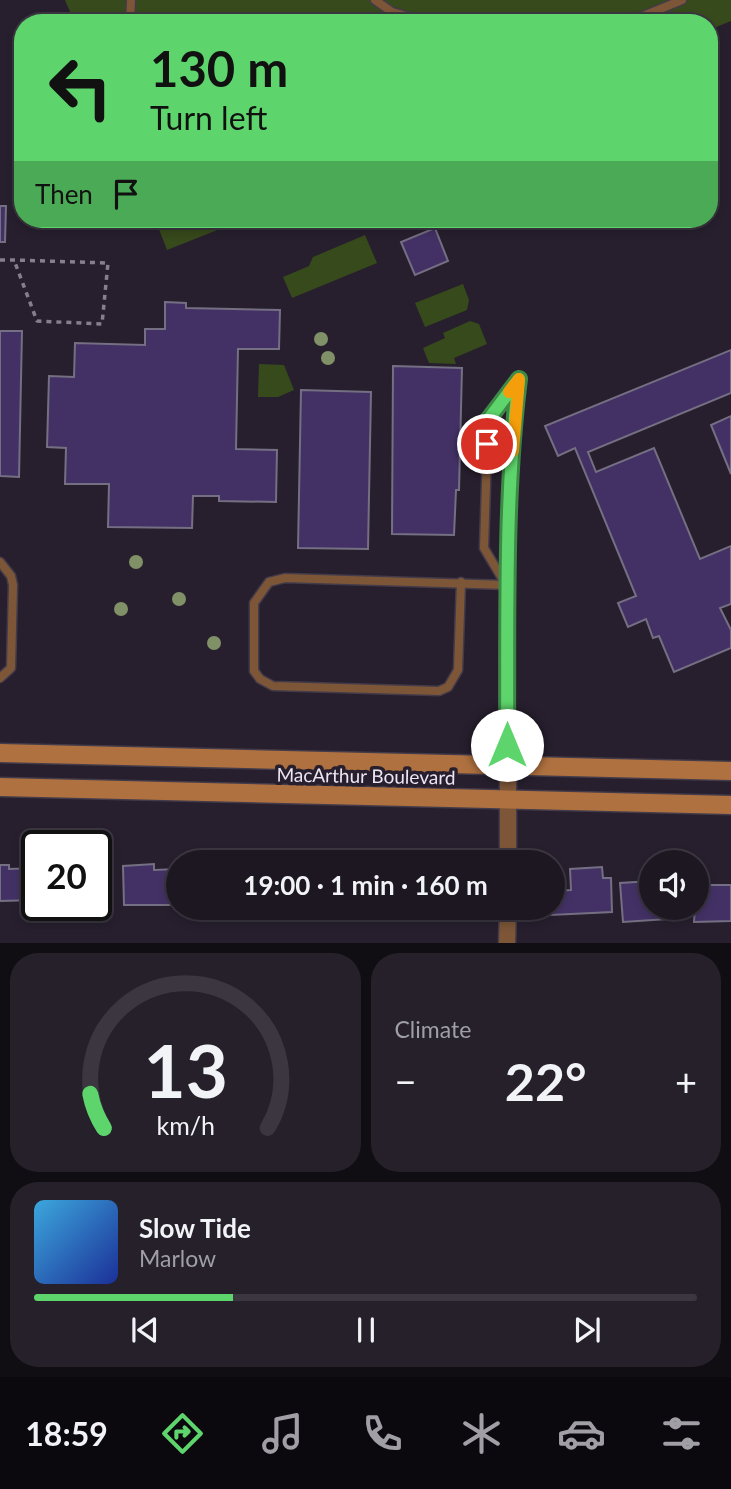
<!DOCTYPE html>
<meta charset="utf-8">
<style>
:root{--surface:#1d1722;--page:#25202a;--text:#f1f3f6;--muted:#a09fa5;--line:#3b3640;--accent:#5ed56c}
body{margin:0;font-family:Lato,sans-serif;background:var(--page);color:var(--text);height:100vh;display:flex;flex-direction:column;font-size:26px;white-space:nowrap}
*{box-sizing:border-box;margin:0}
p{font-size:23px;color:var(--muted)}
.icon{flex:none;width:38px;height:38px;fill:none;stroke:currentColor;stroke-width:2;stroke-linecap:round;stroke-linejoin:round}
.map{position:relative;height:943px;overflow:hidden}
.details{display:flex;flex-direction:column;gap:10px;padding:10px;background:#100d13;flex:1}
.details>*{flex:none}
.hud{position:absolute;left:14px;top:14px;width:704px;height:214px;border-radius:28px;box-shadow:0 4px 10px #0003,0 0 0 2px var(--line);background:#5ed56c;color:#111;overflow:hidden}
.controls{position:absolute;left:639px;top:850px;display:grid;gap:14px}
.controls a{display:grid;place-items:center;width:70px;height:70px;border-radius:50%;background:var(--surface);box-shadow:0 4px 10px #0003,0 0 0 2px var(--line);font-size:35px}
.speed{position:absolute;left:21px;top:830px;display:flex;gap:14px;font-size:35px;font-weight:700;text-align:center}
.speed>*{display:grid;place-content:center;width:91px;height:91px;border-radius:50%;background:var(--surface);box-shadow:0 4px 10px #0003,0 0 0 2px var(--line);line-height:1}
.speed .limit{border:4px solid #111;border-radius:10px;background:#fff;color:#111}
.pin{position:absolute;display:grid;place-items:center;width:60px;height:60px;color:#fff;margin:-30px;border:4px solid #fff;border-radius:50%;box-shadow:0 2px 7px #0007}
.me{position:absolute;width:77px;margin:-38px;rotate:0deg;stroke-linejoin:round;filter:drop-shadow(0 0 5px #0008)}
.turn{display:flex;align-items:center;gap:24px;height:147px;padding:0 21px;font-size:32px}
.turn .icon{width:91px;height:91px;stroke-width:2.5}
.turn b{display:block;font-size:49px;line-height:60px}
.then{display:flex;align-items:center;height:66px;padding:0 21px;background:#0003;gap:14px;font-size:26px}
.big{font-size:52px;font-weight:700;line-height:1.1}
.details .tile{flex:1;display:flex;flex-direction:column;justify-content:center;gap:10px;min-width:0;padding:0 24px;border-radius:28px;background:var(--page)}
.details .dial{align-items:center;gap:0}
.dial svg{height:182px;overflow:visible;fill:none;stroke:var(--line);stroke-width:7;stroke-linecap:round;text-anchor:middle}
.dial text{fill:var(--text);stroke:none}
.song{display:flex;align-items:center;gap:21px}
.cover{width:84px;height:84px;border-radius:10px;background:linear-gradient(135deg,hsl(200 70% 55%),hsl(230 70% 35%))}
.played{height:7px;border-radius:4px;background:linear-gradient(90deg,var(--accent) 30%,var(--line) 30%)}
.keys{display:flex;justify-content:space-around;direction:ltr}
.heat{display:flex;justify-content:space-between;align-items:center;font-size:38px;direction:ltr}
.details .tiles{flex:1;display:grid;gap:10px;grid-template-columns:1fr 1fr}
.tile:last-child{grid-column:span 2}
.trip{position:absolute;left:166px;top:850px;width:399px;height:70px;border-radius:35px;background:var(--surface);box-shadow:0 4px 10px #0003,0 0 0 2px var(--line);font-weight:700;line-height:70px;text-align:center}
.dock{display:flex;height:112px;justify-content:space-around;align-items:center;background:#0c090e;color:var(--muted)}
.dock .icon{width:49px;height:49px}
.dock .on{color:var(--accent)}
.dock b{font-size:32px;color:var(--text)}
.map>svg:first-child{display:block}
.green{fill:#374a1b}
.building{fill:#433165;stroke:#746f82;stroke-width:2}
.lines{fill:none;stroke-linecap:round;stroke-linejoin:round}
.lane-casing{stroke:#433b49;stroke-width:11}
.street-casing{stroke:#433b49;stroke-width:19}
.secondary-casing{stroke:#433b49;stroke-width:21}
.path{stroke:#867f8c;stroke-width:3.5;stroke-dasharray:5 5;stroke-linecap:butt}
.lane{stroke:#7d5638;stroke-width:8}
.street{stroke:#7d5638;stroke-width:16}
.secondary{stroke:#af7140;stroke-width:18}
.tree{fill:#809168}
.route-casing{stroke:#3d8a46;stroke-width:18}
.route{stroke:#5ed56c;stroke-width:12}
.slow{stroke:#f59e0b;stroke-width:12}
.labels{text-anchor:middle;stroke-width:7;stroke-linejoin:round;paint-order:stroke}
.street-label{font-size:19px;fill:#ece6f1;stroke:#271f2e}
</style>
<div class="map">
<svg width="731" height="943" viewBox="0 0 731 943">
<rect width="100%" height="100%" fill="#271f2e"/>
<g class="green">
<polygon points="65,0 731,0 731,21 709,30 709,23 75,23"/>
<polygon points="155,219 245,219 167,250"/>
<polygon points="365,235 377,263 292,298 283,277 309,266 313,257"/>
<polygon points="463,284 469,300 467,310 425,327 415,303"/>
<polygon points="470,321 479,324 487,344 454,358 456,364 429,363 423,348 445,338 443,333"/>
<polygon points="259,364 284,365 294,390 278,397 258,397"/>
</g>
<g class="building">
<polygon points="0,206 6,206 5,242 0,242"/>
<polygon points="435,228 448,261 415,275 401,242"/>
<polygon points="165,302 186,303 186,308 280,310 279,349 238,349 236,449 277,450 276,502 219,501 219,496 193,496 192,528 108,527 109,484 65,484 66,448 47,447 49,376 74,377 75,343 145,345 145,329 165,329"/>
<polygon points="0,331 22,331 19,477 0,476"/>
<polygon points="731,350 731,393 588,452 596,472 654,448 700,559 731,546 731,604 720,608 731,630 731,648 674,672 659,636 653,638 646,619 628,627 618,603 636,596 575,448 558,456 545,426"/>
<polygon points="393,366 462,368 459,490 456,490 454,535 392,534"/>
<polygon points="301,390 371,392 368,549 298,548"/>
<polygon points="731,416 731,474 711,425"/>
<polygon points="465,849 466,863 410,863 410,851"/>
<rect x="344" y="851" width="41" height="12"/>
<polygon points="154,864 154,870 178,869 178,905 124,905 123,866"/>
<polygon points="0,865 9,865 9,869 37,868 37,900 0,901"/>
<polygon points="602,867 603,878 611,878 612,912 551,915 553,891 571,890 570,869"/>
<rect x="96" y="868" width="15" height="35"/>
<polygon points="651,881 651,908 682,908 683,918 623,922 620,883"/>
<polygon points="708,885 731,885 731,921 694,922 696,893 708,893"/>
<polygon points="411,908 454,908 454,915 411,916"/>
</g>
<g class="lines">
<g class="lane-casing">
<g id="lane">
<polyline points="375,0 392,12 431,23"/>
<polyline points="392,12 396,23"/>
<polyline points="130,23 131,0"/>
<polyline points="626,23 682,0"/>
<polyline points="0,562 11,576 13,585 11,668 0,678"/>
<polyline points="461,582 458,670 448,687 439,691 273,686 260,679 254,671 254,603 269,582 285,578 506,585"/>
<polyline points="506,585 484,548 488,420 518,380"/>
<polyline points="508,766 506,585 511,549 514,421 519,379"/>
</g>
</g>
<g class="street-casing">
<g id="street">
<polyline points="508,766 508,863"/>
<polyline points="507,943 508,908"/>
</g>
</g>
<g class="secondary-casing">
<g id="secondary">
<polyline points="0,753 731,771"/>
<polyline points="0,787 731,805"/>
</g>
</g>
<polyline class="path" points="0,260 14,260 108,263 102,324 37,321 14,260"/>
<use href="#lane" class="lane"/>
<use href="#street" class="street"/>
<use href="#secondary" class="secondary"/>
</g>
<g class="tree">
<circle cx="321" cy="339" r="7"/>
<circle cx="328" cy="358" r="7"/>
<circle cx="136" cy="562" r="7"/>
<circle cx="179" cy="599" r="7"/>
<circle cx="121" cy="609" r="7"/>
<circle cx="214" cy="643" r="7"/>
</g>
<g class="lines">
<g class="route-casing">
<path id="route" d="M487,444L488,420L519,379C504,499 508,623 507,745"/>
</g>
<use href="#route" class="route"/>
<polyline class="slow" points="509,392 519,379 513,451"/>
</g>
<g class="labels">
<g class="street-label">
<text transform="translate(366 776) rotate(1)" y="7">MacArthur Boulevard</text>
</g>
</g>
</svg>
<div class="controls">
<a><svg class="icon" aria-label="sound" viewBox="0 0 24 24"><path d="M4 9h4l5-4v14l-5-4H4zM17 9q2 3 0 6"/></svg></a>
</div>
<div class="speed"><div class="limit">20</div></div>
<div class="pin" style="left:487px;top:444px;background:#d93025"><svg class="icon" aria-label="arrive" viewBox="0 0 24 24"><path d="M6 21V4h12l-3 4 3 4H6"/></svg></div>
<svg class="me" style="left:507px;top:745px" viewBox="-20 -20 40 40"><circle r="19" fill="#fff"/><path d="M0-13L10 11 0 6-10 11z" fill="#5ed56c"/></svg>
<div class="trip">19:00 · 1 min · 160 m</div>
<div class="hud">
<div class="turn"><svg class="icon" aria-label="left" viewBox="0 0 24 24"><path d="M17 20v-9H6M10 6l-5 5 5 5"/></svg><div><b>130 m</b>Turn left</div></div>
<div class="then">Then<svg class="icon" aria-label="arrive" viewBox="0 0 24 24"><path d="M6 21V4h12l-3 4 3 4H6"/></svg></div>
</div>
</div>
<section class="details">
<div class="tiles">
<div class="tile dial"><svg viewBox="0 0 100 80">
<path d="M14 69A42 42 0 1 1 86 69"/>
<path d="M14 69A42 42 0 0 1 8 54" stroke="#5ed56c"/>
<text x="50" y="56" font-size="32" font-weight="700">13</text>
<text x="50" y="72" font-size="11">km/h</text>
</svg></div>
<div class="tile"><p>Climate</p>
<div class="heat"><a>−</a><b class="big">22°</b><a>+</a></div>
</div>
<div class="tile">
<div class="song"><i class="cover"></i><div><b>Slow Tide</b><p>Marlow</p></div></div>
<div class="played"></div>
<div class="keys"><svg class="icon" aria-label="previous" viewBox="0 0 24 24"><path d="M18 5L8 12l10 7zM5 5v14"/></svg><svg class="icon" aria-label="pause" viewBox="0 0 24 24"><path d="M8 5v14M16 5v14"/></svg><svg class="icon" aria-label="next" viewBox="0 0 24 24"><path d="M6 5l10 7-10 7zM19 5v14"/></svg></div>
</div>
</div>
</section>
<nav class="dock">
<b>18:59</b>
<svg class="icon on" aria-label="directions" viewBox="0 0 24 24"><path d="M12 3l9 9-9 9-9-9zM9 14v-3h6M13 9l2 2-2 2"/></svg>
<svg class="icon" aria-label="music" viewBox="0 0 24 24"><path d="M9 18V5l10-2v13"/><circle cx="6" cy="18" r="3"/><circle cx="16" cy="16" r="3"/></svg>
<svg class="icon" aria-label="phone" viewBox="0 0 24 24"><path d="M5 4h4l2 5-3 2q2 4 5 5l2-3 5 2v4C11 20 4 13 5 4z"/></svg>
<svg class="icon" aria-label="climate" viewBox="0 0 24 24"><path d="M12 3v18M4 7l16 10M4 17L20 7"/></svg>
<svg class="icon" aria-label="car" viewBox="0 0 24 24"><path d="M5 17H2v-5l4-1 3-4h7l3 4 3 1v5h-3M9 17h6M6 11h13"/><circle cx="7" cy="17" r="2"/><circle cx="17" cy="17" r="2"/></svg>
<svg class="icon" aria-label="filters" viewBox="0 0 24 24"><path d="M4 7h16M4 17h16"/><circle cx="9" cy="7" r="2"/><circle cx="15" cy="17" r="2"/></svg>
</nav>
